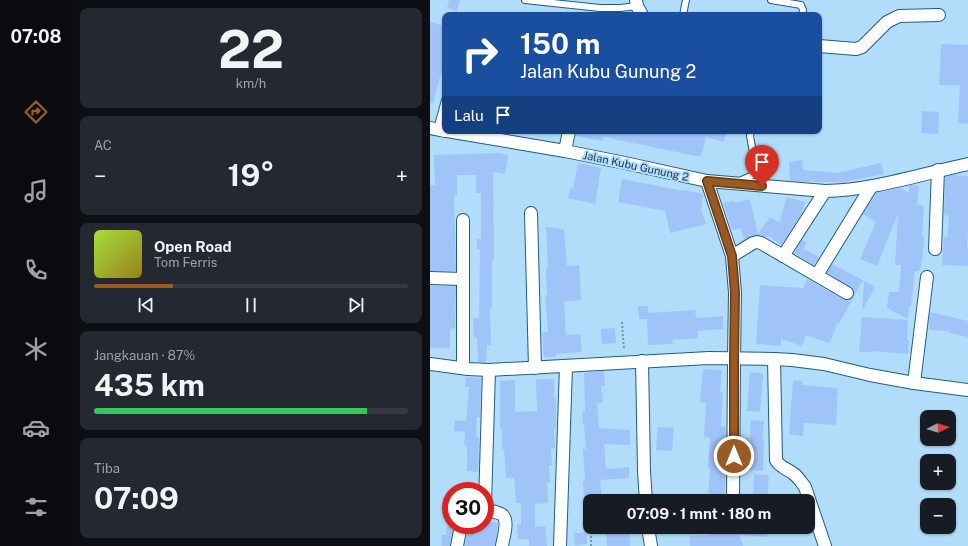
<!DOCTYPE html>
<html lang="id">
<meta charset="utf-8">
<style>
:root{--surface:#171b24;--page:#242831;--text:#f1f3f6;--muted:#9ea1a6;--line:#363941;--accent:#9a5a23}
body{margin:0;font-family:"Public Sans",sans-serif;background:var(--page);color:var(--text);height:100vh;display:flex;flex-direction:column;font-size:15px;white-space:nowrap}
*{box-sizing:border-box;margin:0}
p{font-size:13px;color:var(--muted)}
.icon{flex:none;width:22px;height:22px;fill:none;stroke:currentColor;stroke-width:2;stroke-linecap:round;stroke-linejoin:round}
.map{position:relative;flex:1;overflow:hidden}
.drawer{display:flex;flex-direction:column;gap:8px;padding:8px;background:#0d0f14;width:358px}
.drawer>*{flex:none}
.hud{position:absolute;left:12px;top:12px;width:380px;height:122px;border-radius:8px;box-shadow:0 1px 3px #0004;background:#1a4fa0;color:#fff;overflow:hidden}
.needle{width:26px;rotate:85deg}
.controls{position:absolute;left:490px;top:410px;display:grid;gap:8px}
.controls a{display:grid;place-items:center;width:36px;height:36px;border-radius:8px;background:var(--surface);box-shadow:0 1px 3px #0004;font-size:20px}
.speed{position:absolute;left:12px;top:482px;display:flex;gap:8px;font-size:20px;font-weight:700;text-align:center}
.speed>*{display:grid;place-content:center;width:52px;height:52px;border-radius:50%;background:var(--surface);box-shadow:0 1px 3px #0004;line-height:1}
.speed .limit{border:6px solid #d22;background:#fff;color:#111}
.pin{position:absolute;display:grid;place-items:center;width:34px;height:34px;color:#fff;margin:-41px -17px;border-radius:50% 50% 50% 0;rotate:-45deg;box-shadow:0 0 4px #0007}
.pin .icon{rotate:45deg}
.me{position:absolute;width:44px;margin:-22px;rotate:0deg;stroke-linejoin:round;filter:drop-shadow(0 0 3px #0008)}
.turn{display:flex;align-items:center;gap:14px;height:84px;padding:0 12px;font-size:18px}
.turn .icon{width:52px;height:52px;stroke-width:2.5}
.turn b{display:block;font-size:28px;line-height:34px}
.then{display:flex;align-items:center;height:38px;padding:0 12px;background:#0003;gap:8px;font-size:15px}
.big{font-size:30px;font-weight:700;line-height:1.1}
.drawer .card{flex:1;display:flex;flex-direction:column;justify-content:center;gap:6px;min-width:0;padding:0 14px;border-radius:8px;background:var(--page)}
.drawer .dial{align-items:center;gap:0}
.dial b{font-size:52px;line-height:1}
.song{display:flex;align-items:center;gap:12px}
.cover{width:48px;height:48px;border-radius:6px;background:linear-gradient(135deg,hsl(80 70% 55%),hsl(50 70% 35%))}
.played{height:4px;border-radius:2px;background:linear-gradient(90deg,var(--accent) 25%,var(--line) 25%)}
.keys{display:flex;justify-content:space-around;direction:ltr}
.heat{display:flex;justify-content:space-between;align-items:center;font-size:22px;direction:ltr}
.charge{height:6px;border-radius:3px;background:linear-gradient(90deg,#34c759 87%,var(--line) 0)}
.trip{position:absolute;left:153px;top:494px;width:232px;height:40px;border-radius:8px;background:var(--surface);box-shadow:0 1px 3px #0004;font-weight:700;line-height:40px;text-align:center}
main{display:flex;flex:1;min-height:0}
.dock{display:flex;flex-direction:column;width:72px;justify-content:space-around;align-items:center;background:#090b0e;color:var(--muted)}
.dock .icon{width:28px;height:28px}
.dock .current{color:var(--accent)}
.dock b{font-size:18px;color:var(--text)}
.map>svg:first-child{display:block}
.building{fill:#a0c4f8}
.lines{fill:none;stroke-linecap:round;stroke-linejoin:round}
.service-casing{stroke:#205c7e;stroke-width:8}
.minor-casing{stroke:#205c7e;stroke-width:14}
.path{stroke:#7098b1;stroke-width:2;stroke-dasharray:2 2;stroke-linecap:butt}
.service{stroke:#fff;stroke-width:6}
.minor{stroke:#fff;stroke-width:12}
.route-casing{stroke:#643a17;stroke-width:10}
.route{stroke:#9a5a23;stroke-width:7}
.labels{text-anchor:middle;stroke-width:4;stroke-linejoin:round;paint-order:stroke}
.street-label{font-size:11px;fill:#193a4d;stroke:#b1ddfb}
</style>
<main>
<nav class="dock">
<b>07:08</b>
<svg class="icon current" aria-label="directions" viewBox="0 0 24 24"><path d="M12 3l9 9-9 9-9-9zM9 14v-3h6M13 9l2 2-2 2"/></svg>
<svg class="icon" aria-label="music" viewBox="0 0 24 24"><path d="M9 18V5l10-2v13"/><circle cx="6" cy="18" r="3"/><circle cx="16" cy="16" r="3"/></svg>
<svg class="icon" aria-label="phone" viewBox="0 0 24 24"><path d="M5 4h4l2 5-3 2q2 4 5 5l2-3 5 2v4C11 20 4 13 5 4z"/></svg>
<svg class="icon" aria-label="climate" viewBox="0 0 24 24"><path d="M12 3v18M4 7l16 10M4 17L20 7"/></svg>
<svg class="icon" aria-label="car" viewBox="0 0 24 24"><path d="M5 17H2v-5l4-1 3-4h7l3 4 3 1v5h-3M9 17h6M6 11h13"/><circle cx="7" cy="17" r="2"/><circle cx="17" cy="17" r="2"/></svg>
<svg class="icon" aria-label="filters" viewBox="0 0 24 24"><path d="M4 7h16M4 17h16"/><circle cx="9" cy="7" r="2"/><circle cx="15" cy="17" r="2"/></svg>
</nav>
<section class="drawer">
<div class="card dial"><b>22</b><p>km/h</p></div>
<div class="card"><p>AC</p>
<div class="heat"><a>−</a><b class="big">19°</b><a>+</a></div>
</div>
<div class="card">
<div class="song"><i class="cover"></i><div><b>Open Road</b><p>Tom Ferris</p></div></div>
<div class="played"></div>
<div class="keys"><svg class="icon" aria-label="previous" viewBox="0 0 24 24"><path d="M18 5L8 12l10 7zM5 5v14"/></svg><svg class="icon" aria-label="pause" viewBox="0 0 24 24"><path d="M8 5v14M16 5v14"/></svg><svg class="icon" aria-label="next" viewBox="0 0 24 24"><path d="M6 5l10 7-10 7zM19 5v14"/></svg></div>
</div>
<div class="card"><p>Jangkauan · 87%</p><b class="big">435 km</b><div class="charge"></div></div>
<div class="card"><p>Tiba</p><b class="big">07:09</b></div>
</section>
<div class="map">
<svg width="538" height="546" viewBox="0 0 538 546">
<rect width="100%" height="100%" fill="#b1ddfb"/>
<g class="building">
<polygon points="19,0 30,0 27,11 17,8"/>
<polygon points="0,22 15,26 15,58 3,103 0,103"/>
<polygon points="511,44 538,45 538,124 528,123 530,85 509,85"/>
<polygon points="492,111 509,112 508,134 491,133"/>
<polygon points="146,131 297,131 294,142 276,137 271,157 174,137 173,141 146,136"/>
<polygon points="69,153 78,155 75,174 63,172 64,260 62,260 62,308 60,308 61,345 57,345 56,362 48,362 47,338 44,338 43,318 49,318 50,249 47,249 47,239 51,239 51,193 46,193 46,175 27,175 27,195 24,195 26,271 0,271 0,185 5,185 4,155"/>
<polygon points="372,160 373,170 407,173 451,163 454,174 413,182 383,182 382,179 381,182 360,181 359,162"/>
<polygon points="148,163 171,168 165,204 138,198 140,188 143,189"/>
<polygon points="524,175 538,176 538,231 537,248 538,248 538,266 512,265 514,237 517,237 519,216 514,215 515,177"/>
<polygon points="192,179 254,191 254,190 273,194 271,209 276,224 240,233 235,211 188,202"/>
<polygon points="482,185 489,186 487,205 494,206 492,236 494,236 494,244 491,267 490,267 489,271 485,271 481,306 479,306 478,319 457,308 459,292 469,292 471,265 465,265 468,214 447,266 430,259 446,222 433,214 446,193 470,188 479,193 479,186"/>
<polygon points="357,197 375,202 371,215 351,245 339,236 336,237 329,235 321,236 314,240 311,228 302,230 293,203 304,201 305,203 320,199 328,234 340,217 349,222"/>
<polygon points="116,227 134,229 137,266 149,265 151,300 134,302 136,335 150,334 152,352 126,354 126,357 114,357 112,332 118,332 115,295 117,295 116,268 118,267"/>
<polygon points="372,240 377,242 374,249 389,257 384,265 364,253"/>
<polygon points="402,264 433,280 409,324 407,323 400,343 376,335 372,346 351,339 351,346 326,344 330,285 373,288 377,279 413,299 420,300 424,293 423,289 397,273"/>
<polygon points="434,281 445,287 432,312"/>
<polygon points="0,286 26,286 25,328 20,329 20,348 0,348"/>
<polygon points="208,306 218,306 218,313 265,310 266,318 293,316 293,329 268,331 268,338 242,340 243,344 218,345 217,319 209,319"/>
<polygon points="500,312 538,321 538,337 519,333 519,331 499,330"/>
<polygon points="432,317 478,320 477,340 479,340 478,354 442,351 442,352 429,352"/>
<polygon points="185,328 186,343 172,344 171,329"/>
<polygon points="273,369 292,370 290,392 293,392 291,426 296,427 294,457 296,457 296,473 294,501 278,501 280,468 278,468 280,438 274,437 276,403 270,402"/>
<polygon points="174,371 175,386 171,386 173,402 167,403 169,428 200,430 200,445 174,444 176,469 199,467 199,478 170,480 172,501 154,501 153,482 155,481 153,449 156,449 154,425 153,425 152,411 155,411 154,373"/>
<polygon points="320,372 333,373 330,412 317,411"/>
<polygon points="36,377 51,378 50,417 47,417 46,437 49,438 48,472 37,471 37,446 34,445 35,432 24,431 25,420 36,421 39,387 35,387"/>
<polygon points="106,379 124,379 124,397 126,396 126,428 124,428 125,448 121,448 122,465 119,465 120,483 117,483 118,503 105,504 105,527 115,526 117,546 99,546 99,539 88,539 87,524 91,525 91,503 86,503 84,478 76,478 74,449 72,449 72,429 70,429 70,381 85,380 85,412 107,411"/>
<polygon points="363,380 373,381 372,385 408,388 406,425 374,423 373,436 359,434"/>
<polygon points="321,420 334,421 332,439 334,439 333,471 316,470 317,451 315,451 316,438 320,438"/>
<polygon points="228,427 244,428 242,451 226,450"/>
<polygon points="324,474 339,475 337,501 323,501"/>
<polygon points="55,521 68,523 65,546 35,546 38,525 55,525"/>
<polygon points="17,525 23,525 20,546 11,545 12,535 16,535"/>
<polygon points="199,527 200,546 177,546 176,528"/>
<polygon points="279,527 338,527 337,537 309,535 313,546 260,546 259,536 280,535"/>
<polygon points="144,533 156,533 157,544 145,545"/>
</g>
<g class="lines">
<g class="service-casing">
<g id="service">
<polyline points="95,0 170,8 190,8 207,6"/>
<polyline points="341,0 371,5 373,10 372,15"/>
<polyline points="253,15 256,0"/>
<polyline points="7,129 15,100"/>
<polyline points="307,182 330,172 333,168 324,158 320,136 321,131"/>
</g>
</g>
<g class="minor-casing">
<g id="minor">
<polyline points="206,0 207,6 212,15"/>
<polyline points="389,46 426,49 432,47 457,22 469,16 509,15"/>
<polyline points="0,128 15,131"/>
<path d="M17,131L135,151L195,163L277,181L395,191C444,190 491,174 538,164"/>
<polyline points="135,151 139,131"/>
<polyline points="277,181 302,256 305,293 304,359 303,501"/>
<polyline points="101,213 105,368"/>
<polyline points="505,249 508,170"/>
<polyline points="302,256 323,243 327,242 331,243 417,293"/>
<polyline points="353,256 395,191"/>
<polyline points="387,275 441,187"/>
<polyline points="0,278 33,279"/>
<path d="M344,359L346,460C349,467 358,469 364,474C369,478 371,482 375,487L395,546"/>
<polyline points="212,361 214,471 216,501"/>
<polyline points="0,364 38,369 59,370 279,358 344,359 362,360 394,364 440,375 484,383 538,390"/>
<polyline points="33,368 33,220"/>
<polyline points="484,383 497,277"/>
<polyline points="55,504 59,370"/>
<path d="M55,509C60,511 67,512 71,514C80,519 73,538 72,546"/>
<polyline points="218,527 221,546"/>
<polyline points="27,546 31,525"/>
<polyline points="130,546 136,366"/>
</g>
</g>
<g class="path">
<polyline points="192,322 194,350"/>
<polyline points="161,546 161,530"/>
</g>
<use href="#service" class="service"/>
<use href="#minor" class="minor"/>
</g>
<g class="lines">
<g class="route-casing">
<polyline id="route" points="304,456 304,359 305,293 302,256 277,181 332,186"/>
</g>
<use href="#route" class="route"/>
</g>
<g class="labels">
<g class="street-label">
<text transform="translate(206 166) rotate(12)" y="4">Jalan Kubu Gunung 2</text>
</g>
</g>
</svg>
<div class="controls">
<a><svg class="needle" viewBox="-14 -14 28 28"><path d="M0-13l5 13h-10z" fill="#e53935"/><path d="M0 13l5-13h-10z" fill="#9ea1a6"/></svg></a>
<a>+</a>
<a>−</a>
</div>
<div class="speed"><div class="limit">30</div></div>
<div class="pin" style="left:332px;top:186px;background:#d93025"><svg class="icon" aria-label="arrive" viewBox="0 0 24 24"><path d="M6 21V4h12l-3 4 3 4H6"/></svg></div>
<svg class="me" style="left:304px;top:456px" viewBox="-20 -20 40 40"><circle r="17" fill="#9a5a23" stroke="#fff" stroke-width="3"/><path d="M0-11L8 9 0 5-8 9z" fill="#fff"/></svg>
<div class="trip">07:09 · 1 mnt · 180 m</div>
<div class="hud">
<div class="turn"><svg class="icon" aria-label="right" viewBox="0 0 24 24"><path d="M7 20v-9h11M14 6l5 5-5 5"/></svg><div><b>150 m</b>Jalan Kubu Gunung 2</div></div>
<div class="then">Lalu<svg class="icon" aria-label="arrive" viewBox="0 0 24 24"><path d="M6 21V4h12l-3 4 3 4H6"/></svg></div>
</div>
</div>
</main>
